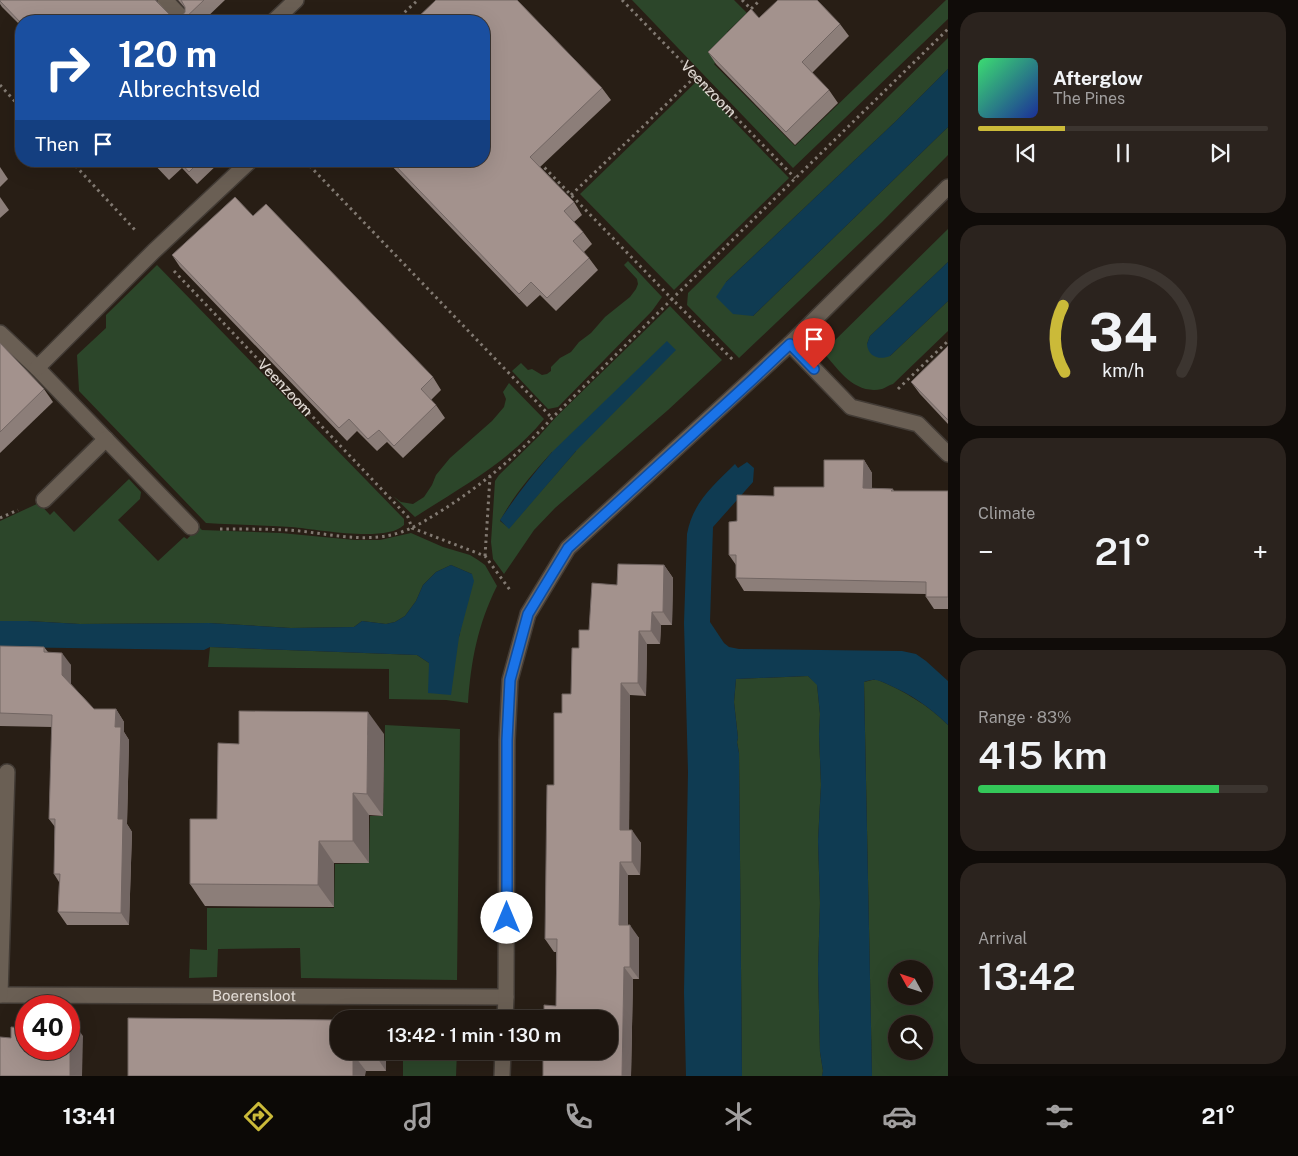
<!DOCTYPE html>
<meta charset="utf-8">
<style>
:root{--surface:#1e1610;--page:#2b231e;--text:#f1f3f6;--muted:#a19f9f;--line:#3c3530;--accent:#cbba39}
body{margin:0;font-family:"Public Sans",sans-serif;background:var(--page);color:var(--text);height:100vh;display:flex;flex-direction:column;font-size:19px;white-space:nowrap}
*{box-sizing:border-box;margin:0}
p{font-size:16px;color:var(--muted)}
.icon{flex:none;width:28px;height:28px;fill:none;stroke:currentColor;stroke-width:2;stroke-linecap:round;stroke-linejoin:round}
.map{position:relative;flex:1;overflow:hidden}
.sheet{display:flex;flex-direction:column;gap:12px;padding:12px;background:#100c09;width:350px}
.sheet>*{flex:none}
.hud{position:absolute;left:15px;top:15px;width:475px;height:152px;border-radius:20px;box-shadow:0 5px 20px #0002,0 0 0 1px var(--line);background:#1a4fa0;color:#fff;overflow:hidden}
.needle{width:32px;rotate:310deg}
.tools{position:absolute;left:888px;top:960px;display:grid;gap:10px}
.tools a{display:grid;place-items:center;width:45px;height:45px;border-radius:50%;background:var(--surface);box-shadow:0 5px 20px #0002,0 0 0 1px var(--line);font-size:25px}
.speed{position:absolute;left:15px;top:995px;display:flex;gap:10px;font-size:25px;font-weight:700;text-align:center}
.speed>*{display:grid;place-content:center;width:65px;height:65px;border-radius:50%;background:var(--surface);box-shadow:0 5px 20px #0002,0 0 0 1px var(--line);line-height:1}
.speed .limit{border:8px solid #d22;background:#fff;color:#111}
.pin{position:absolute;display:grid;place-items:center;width:42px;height:42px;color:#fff;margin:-51px -21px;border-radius:50% 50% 50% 0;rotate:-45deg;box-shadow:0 0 5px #0007}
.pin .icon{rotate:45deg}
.me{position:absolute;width:55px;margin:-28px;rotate:0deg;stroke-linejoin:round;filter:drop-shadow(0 0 4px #0008)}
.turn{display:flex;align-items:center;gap:18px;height:105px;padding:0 20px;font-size:22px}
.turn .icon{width:65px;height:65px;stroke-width:2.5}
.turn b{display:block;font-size:35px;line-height:42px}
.then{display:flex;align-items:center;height:48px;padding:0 20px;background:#0003;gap:10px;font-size:19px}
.big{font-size:38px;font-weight:600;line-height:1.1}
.sheet .card{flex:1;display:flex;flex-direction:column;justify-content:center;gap:8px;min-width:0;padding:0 18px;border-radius:20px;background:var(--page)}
.sheet .dial{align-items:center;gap:0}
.dial svg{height:130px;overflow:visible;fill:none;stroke:var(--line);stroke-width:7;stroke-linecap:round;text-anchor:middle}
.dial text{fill:var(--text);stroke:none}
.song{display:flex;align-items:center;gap:15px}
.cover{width:60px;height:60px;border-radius:8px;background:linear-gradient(135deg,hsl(140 70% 55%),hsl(230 70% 35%))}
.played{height:5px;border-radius:2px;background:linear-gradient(90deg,var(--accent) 30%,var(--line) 30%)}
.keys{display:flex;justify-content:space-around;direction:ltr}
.heat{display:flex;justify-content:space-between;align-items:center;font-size:28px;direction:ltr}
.charge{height:8px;border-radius:4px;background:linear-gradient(90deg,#34c759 83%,var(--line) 0)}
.trip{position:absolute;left:330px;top:1010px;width:288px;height:50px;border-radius:20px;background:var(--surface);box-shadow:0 5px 20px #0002,0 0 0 1px var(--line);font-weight:600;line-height:50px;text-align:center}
.menu{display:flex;height:80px;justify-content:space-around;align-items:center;background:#0c0906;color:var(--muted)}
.menu .icon{width:35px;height:35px}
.menu .active{color:var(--accent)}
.menu b{font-size:22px;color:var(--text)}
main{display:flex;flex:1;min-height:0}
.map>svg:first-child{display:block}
.green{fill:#2c462a;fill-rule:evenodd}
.water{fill:#0f3b52}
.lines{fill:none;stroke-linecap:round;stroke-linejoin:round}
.minor-casing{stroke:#423b35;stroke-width:18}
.path{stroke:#827a72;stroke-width:3;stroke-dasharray:2.5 4;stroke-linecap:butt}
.minor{stroke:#6a5f54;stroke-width:15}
.wall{fill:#8c7e79}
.shaded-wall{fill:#726663}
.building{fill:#a3928d;stroke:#726663}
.route-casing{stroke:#114b97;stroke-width:12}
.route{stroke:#1a73e8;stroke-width:9}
.labels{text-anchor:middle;stroke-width:5;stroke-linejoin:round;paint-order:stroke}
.street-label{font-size:15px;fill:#e2dbd5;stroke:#281e15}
</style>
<main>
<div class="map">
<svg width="948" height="1076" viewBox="0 0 948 1076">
<rect width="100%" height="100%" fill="#281e15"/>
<g class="green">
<polygon points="632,0 734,0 747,13 727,32 737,42 714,64 795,146 946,0 948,0 948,19 793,168"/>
<polygon points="948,38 948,69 895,122 726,282 753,316 948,127 948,155 882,222 739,358 687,305 688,293"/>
<polygon points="696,82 789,178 674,290 580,194"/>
<path d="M948,229V262L870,336L867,344L890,356L948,301V331L893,384C889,385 885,388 882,389C854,395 838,369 823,352Z"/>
<polygon points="628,261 662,297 652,311 558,407 548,409 512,371 521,363 528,370 532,369 542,375 547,374 551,371 551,367 560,358 571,352 579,342 591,333 605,317 630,297 636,289 638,284 637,279 624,265"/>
<path d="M157,265L404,519V525C386,543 317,529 291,527C263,525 234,525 206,523L79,391L77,355L106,328V315Z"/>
<path d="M670,306L722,360L668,410L555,508L534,530L504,574L493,559L491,542L495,481L499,475L540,435L556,417ZM576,451L509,528L500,521C513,496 533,473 552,452Z"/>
<path d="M509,383L544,419C509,462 461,487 415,517L393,496L401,502L413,504L424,497L432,485L436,475L450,458L492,421L504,407L506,399L503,392Z"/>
<path d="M129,479L141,492L140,499L118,520L158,561L184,537L187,539L199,527L202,530L281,533L355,540H380L411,533L443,547L470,555L478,560L485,565L497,586C478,624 471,660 468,703L446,700L389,699V669L208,667L210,647L417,655L429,663L459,637L472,574L451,565L436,572L423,585L416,601L405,616L395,622L386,624L362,621L354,627L291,628L209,623L80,624L28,621H0V521L39,503L50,515L54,511L74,532Z"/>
<polygon points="808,676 817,684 820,714 819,734 821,785 818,841 820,903 818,969 820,1052 823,1071 822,1076 742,1076 739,753 737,742 738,738 734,702 736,679"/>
<path d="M872,680H878C904,691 928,705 948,725V1076H872L864,682ZM896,969H924V996H896ZM896,1024H924V1051H896Z"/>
<polygon points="385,725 460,729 457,980 301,978 300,948 218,949 217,977 189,978 190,949 207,950 207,908 334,908 335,864 369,863 370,816 383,816"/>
<polygon points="403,1051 457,1051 456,1076 403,1076"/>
</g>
<g class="water">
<polygon points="948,69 948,127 753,316 733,314 716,297 726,282 895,122"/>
<path d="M948,262V301L890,356C881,360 868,358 867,344C867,344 870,336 870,336Z"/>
<path d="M667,341L676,350L576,451L509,529L500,520C516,496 533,474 552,452Z"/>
<path d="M747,462L754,468L753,482L713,527L710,622L724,643L729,647L739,649L902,651L916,654L926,661L948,681V725C930,707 910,694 887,684C882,682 877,679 872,680C869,680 867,681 864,682L872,1076H822L823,1071L820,1052L818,969L820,903L818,841L821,785L819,734L820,714L817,685L808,676L736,679L734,702L738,738L737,742L739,753L742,1076H686L684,992L688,772L684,623L687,534C693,502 713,486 735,464L738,468Z"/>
<polygon points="451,565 472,574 474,581 459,637 451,695 428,693 429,663 417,655 210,647 204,650 0,647 0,621 28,621 80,624 209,623 291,628 354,627 362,621 386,624 395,622 405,616 416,601 423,585 436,572"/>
</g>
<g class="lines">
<g class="minor-casing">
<g id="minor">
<polyline points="165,0 185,21"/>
<polyline points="274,21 296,0"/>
<polyline points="0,333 37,368 191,527"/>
<polyline points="790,344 851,407 918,424 948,454"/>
<polyline points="37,368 154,251 250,161"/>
<polyline points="44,500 106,439"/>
<path id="s3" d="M0,995L506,997"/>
<polyline points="0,995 7,772"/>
<polyline points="505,1019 506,997 507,740 510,680 528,614 568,548 790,344 948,187"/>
<polyline points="502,1076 503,1051"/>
</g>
</g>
<g class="path">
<path id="s1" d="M622,0L795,178"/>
<polyline points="742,0 751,9 760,0"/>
<polyline points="399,18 402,21"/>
<polyline points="395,21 418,0"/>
<polyline points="0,85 21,108"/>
<polyline points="71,161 135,230"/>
<polyline points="305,161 552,418"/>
<polyline points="540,163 672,299 948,29"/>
<polyline points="571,195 696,76"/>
<path id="s2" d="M174,271L408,517L412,528L485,556L510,590"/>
<polyline points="898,389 948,341"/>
<polyline points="0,518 18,510"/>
<path d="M220,529C242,529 265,529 288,530C318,532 349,540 379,537C405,534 420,524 441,511C482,485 519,454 552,418L672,299L733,360"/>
<polyline points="485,556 490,477"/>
</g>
<use href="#minor" class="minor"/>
</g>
<g class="wall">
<polygon points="0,0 156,0 170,15 173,17 178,18 182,16 185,12 185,8 178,0 225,0 203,21 21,21 21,26 2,7 0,4"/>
<polygon points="759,18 840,24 849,36 812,73 829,90 838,103 795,145 716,64 708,52"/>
<polygon points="602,88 611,100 540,167 574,202 582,215 574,222 583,232 592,244 584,252 589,258 598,270 556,311 540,295 527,307 387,161 484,161"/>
<polygon points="151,161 221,161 197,184 182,168 169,180"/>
<polygon points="0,167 8,179 0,187"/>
<polygon points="0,197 9,210 0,218"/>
<polygon points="253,216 433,377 441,390 431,400 436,405 445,418 403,458 387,442 377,451 357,431 347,441 180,267 172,255"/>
<polygon points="0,343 44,389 53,402 0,453"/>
<polygon points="948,346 948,424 920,394 911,382"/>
<polygon points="864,460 872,473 872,488 893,489 894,491 948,491 948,609 934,609 926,597 926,594 744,591 736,578 736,565 729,555 737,521 824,487"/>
<polygon points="664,565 673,578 672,625 661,625 660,644 647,644 646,696 630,695 629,830 641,843 640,875 628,875 628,925 639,938 639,979 633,979 631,1076 543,1076 556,1006 556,952 554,952 545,939 554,785 562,713 571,694 579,648 589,630 617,585"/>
<polygon points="0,646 44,647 48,652 71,665 71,684 94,709 116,709 124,722 124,732 129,740 127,824 132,832 129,925 67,925 58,912 59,882 54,874 55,827 49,819 52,727 0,726"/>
<polygon points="384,734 383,816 369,815 369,863 334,863 334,907 205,906 190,884 217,819 239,744"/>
<polygon points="128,1018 386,1051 386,1071 366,1071"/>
</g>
<g class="shaded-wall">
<polygon points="864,460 872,473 872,500 863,488"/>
<polygon points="664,565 673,578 672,625 663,612"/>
<polygon points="652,612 661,625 660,644 651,631"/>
<polygon points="639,631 647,644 646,696 638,683"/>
<polygon points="62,653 71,665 71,688 62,675"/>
<polygon points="621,683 630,695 629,843 620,830"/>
<polygon points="116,709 124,722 124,732 129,740 127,824 132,832 129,925 121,913 115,727"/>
<polygon points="368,712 384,734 383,816 367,794"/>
<polygon points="353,793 369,815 369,863 353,841"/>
<polygon points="632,830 641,843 640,875 632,862"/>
<polygon points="319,841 334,863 334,907 318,885"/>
<polygon points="620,862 628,875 628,938 619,925"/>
<polygon points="630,925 639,938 639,979 630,967"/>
<polygon points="624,967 633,979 631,1076 622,1076"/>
<polygon points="70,1018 83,1036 82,1076 70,1076"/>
<polygon points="374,1051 386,1051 386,1071 374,1053"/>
<polygon points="353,1054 366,1071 365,1076 353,1076"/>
</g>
<g class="building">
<polygon points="0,0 155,0 170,15 173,17 178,18 182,16 185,12 185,7 181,0 204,0 182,21 21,21 21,23 0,1"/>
<polygon points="436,0 517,0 602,88 530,157 574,202 564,211 583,232 573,241 589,258 547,298 531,282 519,294 391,161 484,161 484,21 414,21"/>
<polygon points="778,0 817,0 840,24 802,62 829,90 786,132 708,52 751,9 759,18"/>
<polygon points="154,161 167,161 161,168"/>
<polygon points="179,161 200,161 189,172"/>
<polygon points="235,197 253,216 266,204 433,377 421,389 436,405 394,446 379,430 368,439 349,419 339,428 172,255"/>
<polygon points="0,343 44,389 0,432"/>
<polygon points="948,346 948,420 911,382"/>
<polygon points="824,460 864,460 863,488 893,489 891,491 948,491 948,597 926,597 926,582 736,578 736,555 729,555 729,522 737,521 737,495 774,496 774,487 824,487"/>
<polygon points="618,564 664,565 663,612 652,612 651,631 639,631 638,683 621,683 620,830 632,830 632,862 620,862 619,925 630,925 630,967 624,967 622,1076 543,1076 543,1051 609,1051 609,1019 544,1019 544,1005 556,1006 557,939 545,939 547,785 554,785 554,713 562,713 562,694 571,694 572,648 579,648 579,630 589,630 592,583 617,585"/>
<polygon points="0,646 44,647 44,652 62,653 62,675 94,709 116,709 115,727 121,727 118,819 123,819 121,913 58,912 60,874 54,874 55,819 49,819 52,715 0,713"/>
<polygon points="239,711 368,712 367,794 353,793 353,841 319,841 318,885 190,884 190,819 217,819 218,743 239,744"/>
<polygon points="69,1018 70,1018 70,1076 0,1076 0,1037 11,1038 11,1027 26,1028 26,1049 69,1049"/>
<polygon points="128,1018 339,1020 339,1051 374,1051 374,1053 353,1054 353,1076 128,1076"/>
</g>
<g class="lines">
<g class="route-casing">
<polyline id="route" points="507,918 507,740 510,680 528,614 568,548 752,380 790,344 814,369"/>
</g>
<use href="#route" class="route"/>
</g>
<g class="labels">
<g class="street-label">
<text dy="5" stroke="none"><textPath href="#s1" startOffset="124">Veenzoom</textPath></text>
<text dy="5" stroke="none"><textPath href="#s2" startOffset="161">Veenzoom</textPath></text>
<text dy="5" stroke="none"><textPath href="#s3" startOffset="254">Boerensloot</textPath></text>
</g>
</g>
</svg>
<div class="tools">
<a><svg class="needle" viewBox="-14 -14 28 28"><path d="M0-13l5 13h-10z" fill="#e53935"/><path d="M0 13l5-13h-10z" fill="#a19f9f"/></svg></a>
<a><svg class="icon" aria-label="search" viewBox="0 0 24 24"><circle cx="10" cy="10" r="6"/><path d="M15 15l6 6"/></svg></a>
</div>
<div class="speed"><div class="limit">40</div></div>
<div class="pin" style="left:814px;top:369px;background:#d93025"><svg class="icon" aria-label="arrive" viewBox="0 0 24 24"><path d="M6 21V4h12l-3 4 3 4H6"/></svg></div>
<svg class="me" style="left:507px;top:918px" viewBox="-20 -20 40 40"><circle r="19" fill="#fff"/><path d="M0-13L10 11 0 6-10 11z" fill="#1a73e8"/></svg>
<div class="trip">13:42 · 1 min · 130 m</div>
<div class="hud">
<div class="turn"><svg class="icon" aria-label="right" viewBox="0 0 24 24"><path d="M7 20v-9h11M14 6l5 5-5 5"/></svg><div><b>120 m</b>Albrechtsveld</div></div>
<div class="then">Then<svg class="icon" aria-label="arrive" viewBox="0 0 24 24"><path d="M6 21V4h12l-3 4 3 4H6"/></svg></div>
</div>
</div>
<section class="sheet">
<div class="card">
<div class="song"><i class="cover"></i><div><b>Afterglow</b><p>The Pines</p></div></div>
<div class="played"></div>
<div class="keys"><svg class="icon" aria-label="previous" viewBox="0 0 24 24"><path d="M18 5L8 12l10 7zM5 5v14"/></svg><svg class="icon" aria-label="pause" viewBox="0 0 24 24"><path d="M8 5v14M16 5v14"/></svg><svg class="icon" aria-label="next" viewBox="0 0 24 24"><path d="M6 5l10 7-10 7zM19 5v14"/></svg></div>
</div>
<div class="card dial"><svg viewBox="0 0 100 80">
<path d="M14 69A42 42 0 1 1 86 69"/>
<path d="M14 69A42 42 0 0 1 13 28" stroke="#cbba39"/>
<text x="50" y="56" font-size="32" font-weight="700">34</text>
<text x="50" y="72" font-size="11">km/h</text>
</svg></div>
<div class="card"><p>Climate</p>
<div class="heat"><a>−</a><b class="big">21°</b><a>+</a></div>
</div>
<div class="card"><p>Range · 83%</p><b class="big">415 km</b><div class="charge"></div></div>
<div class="card"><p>Arrival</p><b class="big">13:42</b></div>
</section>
</main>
<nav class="menu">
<b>13:41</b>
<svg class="icon active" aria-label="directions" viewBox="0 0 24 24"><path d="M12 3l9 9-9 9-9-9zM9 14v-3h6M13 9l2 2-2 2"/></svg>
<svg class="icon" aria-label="music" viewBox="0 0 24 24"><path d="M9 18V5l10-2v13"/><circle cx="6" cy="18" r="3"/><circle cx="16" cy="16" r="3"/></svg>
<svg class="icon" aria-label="phone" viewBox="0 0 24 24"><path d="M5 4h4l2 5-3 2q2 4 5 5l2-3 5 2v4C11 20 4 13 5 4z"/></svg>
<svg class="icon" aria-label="climate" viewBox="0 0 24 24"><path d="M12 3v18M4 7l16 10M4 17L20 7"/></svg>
<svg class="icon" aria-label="car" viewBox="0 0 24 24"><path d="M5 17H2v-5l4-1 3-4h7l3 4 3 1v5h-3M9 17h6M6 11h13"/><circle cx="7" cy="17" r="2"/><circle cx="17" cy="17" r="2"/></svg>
<svg class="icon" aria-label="filters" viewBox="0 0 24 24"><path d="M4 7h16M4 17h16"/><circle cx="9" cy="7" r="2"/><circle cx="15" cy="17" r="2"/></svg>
<b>21°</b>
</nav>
